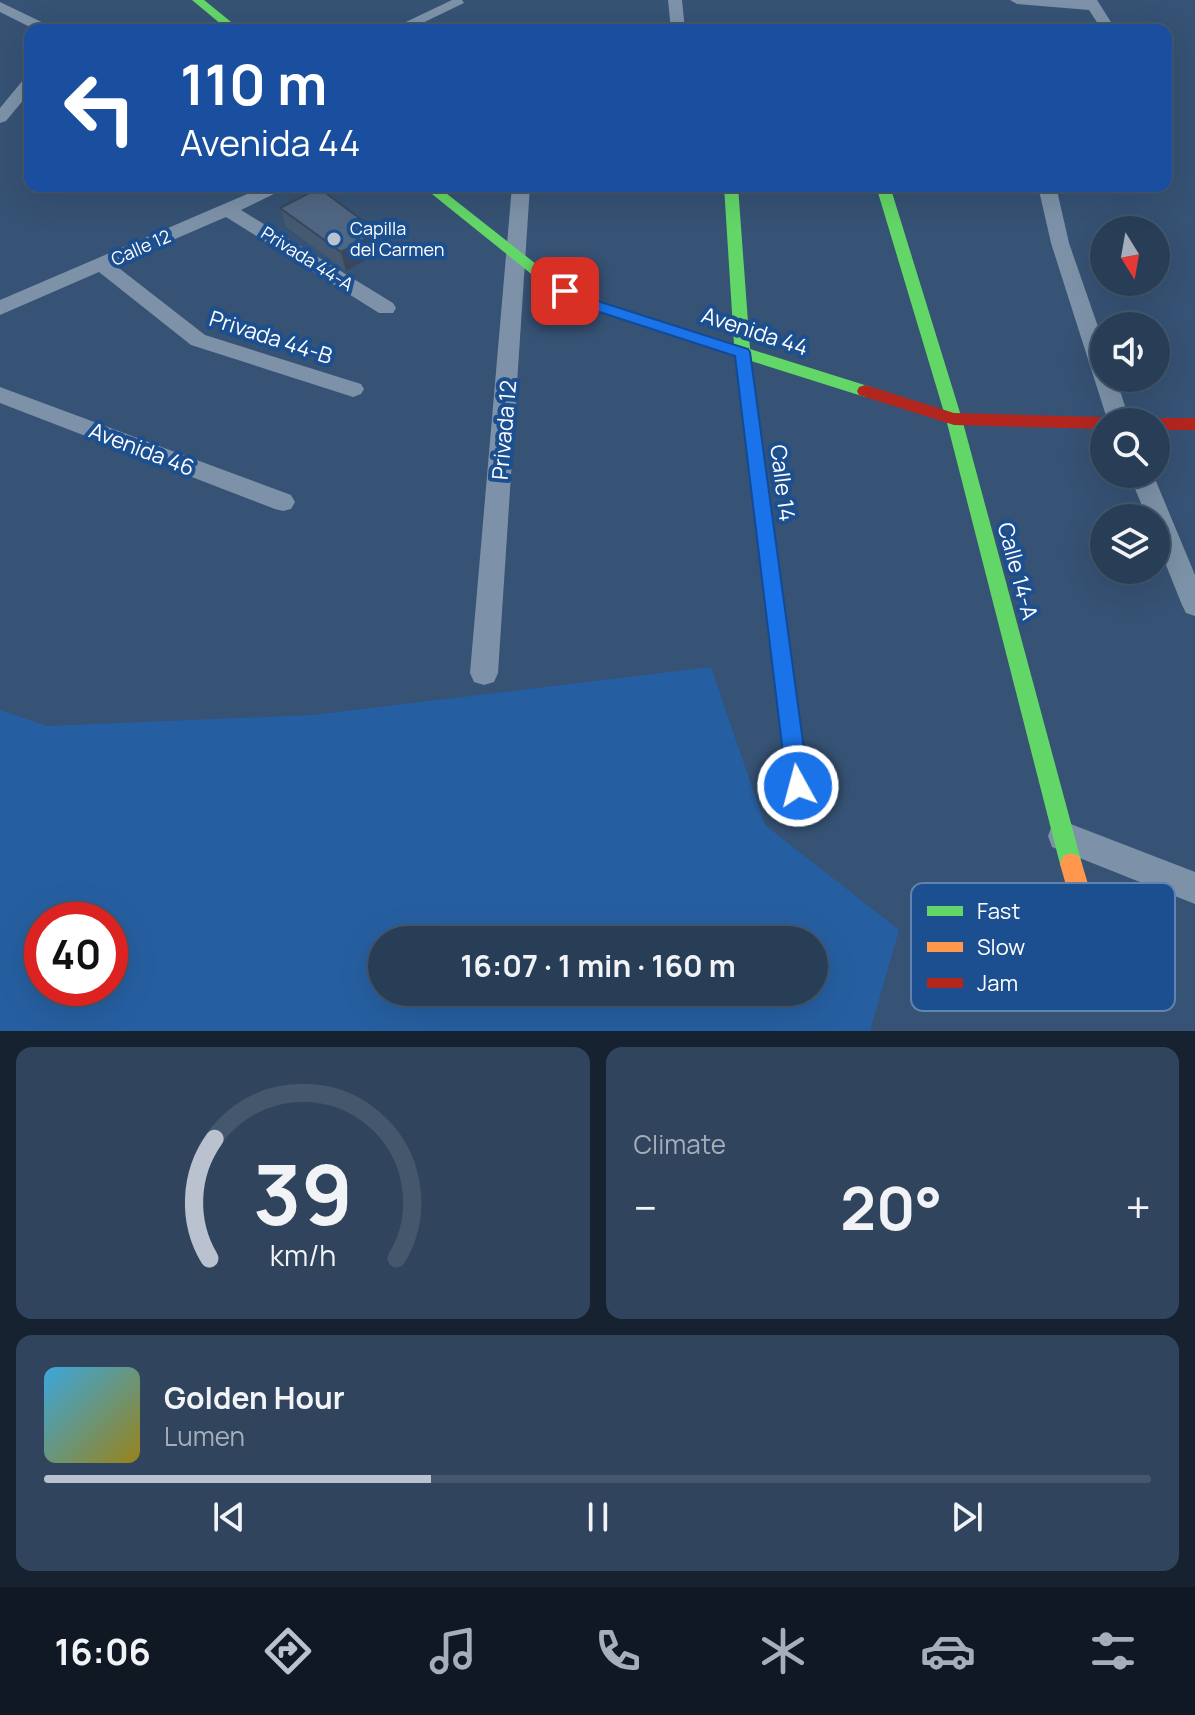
<!DOCTYPE html>
<meta charset="utf-8">
<style>
:root{--surface:#283e57;--page:#30455d;--text:#f1f3f6;--muted:#a5aeba;--line:#44576d;--accent:#b9c2ce}
body{margin:0;font-family:Manrope,sans-serif;background:var(--page);color:var(--text);height:100vh;display:flex;flex-direction:column;font-size:30px;white-space:nowrap}
*{box-sizing:border-box;margin:0}
p{font-size:26px;color:var(--muted)}
.icon{flex:none;width:44px;height:44px;fill:none;stroke:currentColor;stroke-width:2;stroke-linecap:round;stroke-linejoin:round}
.map{position:relative;height:1031px;overflow:hidden}
.side{display:flex;flex-direction:column;gap:16px;padding:16px;background:#162230;flex:1}
.side>*{flex:none}
.top-card{position:absolute;left:24px;top:24px;width:1148px;height:168px;border-radius:16px;box-shadow:0 8px 32px #0002,0 0 0 2px var(--line);background:#1a4fa0;color:#fff;overflow:hidden}
.needle{width:52px;rotate:169deg}
.buttons{position:absolute;left:1090px;top:216px;display:grid;gap:16px}
.buttons a{display:grid;place-items:center;width:80px;height:80px;border-radius:50%;background:var(--surface);box-shadow:0 8px 32px #0002,0 0 0 2px var(--line);font-size:40px}
.speed{position:absolute;left:24px;top:902px;display:flex;gap:16px;font-size:40px;font-weight:700;text-align:center}
.speed>*{display:grid;place-content:center;width:104px;height:104px;border-radius:50%;background:var(--surface);box-shadow:0 8px 32px #0002,0 0 0 2px var(--line);line-height:1}
.speed .limit{border:12px solid #d22;background:#fff;color:#111}
.pin{position:absolute;display:grid;place-items:center;width:68px;height:68px;color:#fff;margin:-34px;border-radius:16px;box-shadow:0 4px 12px #0006}
.me{position:absolute;width:88px;margin:-44px;rotate:353deg;stroke-linejoin:round;filter:drop-shadow(0 0 6px #0008)}
.turn{display:flex;align-items:center;gap:28px;height:168px;padding:0 24px;font-size:36px}
.turn .icon{width:104px;height:104px;stroke-width:2.5}
.turn b{display:block;font-size:56px;line-height:68px}
.big{font-size:60px;font-weight:700;line-height:1.1}
.side .tile{flex:1;display:flex;flex-direction:column;justify-content:center;gap:12px;min-width:0;padding:0 28px;border-radius:16px;background:var(--page)}
.side .dial{align-items:center;gap:0}
.dial svg{height:208px;overflow:visible;fill:none;stroke:var(--line);stroke-width:7;stroke-linecap:round;text-anchor:middle}
.dial text{fill:var(--text);stroke:none}
.song{display:flex;align-items:center;gap:24px}
.cover{width:96px;height:96px;border-radius:12px;background:linear-gradient(135deg,hsl(200 70% 55%),hsl(50 70% 35%))}
.played{height:8px;border-radius:4px;background:linear-gradient(90deg,var(--accent) 35%,var(--line) 35%)}
.keys{display:flex;justify-content:space-around;direction:ltr}
.heat{display:flex;justify-content:space-between;align-items:center;font-size:44px;direction:ltr}
.side .tiles{flex:1;display:grid;gap:16px;grid-template-columns:1fr 1fr}
.tile:last-child{grid-column:span 2}
.trip{position:absolute;left:368px;top:926px;width:460px;height:80px;border-radius:40px;background:var(--surface);box-shadow:0 8px 32px #0002,0 0 0 2px var(--line);font-weight:700;line-height:80px;text-align:center}
.tab-bar{display:flex;height:128px;justify-content:space-around;align-items:center;background:#101923;color:var(--muted)}
.tab-bar .icon{width:56px;height:56px}
.tab-bar .selected{color:var(--accent)}
.tab-bar b{font-size:36px;color:var(--text)}
.map>svg:first-child{display:block}
.green{fill:#265fa1;fill-rule:evenodd}
.lines{fill:none;stroke-linecap:round;stroke-linejoin:round}
.street{fill:#7d92a8;fill-rule:evenodd}
.fast{fill:#63d668;fill-rule:evenodd}
.slow{fill:#ff974d;fill-rule:evenodd}
.jam{fill:#b3261e;fill-rule:evenodd}
.wall{fill:#455971}
.shaded-wall{fill:#38485c}
.building{fill:#506783;stroke:#38485c;stroke-width:2}
.route{fill:#1a73e8;stroke:#114b97;stroke-width:2}
.poi-dot{fill:#b9c2ce;stroke:#1b4f8f;stroke-width:3}
.labels{text-anchor:middle;stroke-width:8;stroke-linejoin:round;paint-order:stroke}
.far-poi-label{font-size:18px;fill:#fff;stroke:#1b4f8f;text-anchor:start}
.far-street-label{font-size:18px;fill:#fff;stroke:#1b4f8f}
.street-label{font-size:22px;fill:#fff;stroke:#1b4f8f}
.key{fill:#1b4f8f;stroke:#5f84b1;stroke-width:2}
.key-label{font-size:22px;fill:#fff}
</style>
<div class="map">
<svg width="1195" height="1031" viewBox="0 0 1195 1031">
<rect width="100%" height="100%" fill="#365274"/>
<path class="green" d="M711,667L765,825L899,930L870,1031H0V710L47,726L313,715ZM42,920H110V988H42ZM382,940H814V992H382Z"/>
<g class="lines">
<g class="street">
<polygon points="452,0 462,0 464,3 408,30 389,30"/>
<polygon points="668,0 682,0 685,30 671,30"/>
<polygon points="1010,0 1097,0 1116,30 1102,30 1089,10 1017,4"/>
<polygon points="0,2 52,27 54,30 36,30 0,12"/>
<polygon points="596,26 602,27 604,30 589,30"/>
<polygon points="30,77 30,92 6,121 0,123 0,108 24,79"/>
<polygon points="266,186 290,186 241,210 393,303 396,308 393,313 379,313 226,217 115,265 205,335 361,384 364,389 361,394 353,397 191,345 99,272 0,315 0,300"/>
<polygon points="512,186 530,186 498,673 494,682 484,685 474,682 470,673"/>
<polygon points="1038,186 1056,186 1069,243 1104,344 1104,378 1116,378 1130,422 1108,422 1051,243"/>
<polygon points="0,387 291,495 295,502 291,509 283,511 275,509 0,403"/>
<polygon points="1129,474 1153,474 1195,575 1195,616 1186,613 1182,605 1156,540 1156,518 1147,518"/>
<polygon points="1063,821 1195,872 1195,904 1052,847 1048,836 1052,825"/>
</g>
<g class="fast">
<polygon points="192,0 204,0 241,30 228,30"/>
<polygon points="422,186 437,186 555,279 585,298 734,344 724,186 738,186 750,349 871,387 873,391 871,395 865,397 751,361 809,786 806,794 798,797 790,794 787,786 735,355 575,304 545,285"/>
<polygon points="876,186 890,186 962,419 1082,864 1079,872 1071,875 1063,872 1060,864 946,419"/>
</g>
<polygon class="slow" points="1071,853 1079,856 1082,864 1114,970 1111,979 1102,982 1093,979 1090,970 1060,864 1063,856"/>
<g class="jam">
<polygon points="865,385 954,413 1104,417 1112,422 1104,422 1104,429 954,425 859,395 857,391 859,387"/>
<polygon points="1156,418 1195,418 1195,430 1156,430 1156,422 1149,422"/>
</g>
</g>
<polygon class="wall" points="280,208 382,251 346,271 286,227"/>
<polygon class="shaded-wall" points="378,232 382,251 346,271 341,252"/>
<polygon class="building" points="319,188 378,232 341,252 280,208"/>
<polygon class="route" points="565,286 585,297 748,349 750,352 809,786 806,793 798,796 791,793 787,786 735,356 575,304 558,291"/>
<circle class="poi-dot" cx="334" cy="239" r="8"/>
<g class="labels">
<g class="far-poi-label">
<text x="350" y="235">Capilla<tspan x="350" dy="21">del Carmen</tspan></text>
</g>
<g class="far-street-label">
<text transform="translate(141 248) rotate(-24)" y="6">Calle 12</text>
<text transform="translate(307 259) rotate(32)" y="6">Privada 44-A</text>
</g>
<g class="street-label">
<text transform="translate(755 331) rotate(18)" y="8">Avenida 44</text>
<text transform="translate(271 337) rotate(18)" y="8">Privada 44-B</text>
<text transform="translate(504 430) rotate(-85)" y="8">Privada 12</text>
<text transform="translate(142 449) rotate(21)" y="8">Avenida 46</text>
<text transform="translate(783 483) rotate(83)" y="8">Calle 14</text>
<text transform="translate(1018 571) rotate(75)" y="8">Calle 14-A</text>
</g>
</g>
<rect x="911" y="883" width="264" height="128" rx="12" class="key"/>
<rect x="927" y="906" width="36" height="10" fill="#63d668"/>
<rect x="927" y="942" width="36" height="10" fill="#ff974d"/>
<rect x="927" y="978" width="36" height="10" fill="#b3261e"/>
<g class="key-label">
<text x="977" y="919">Fast</text>
<text x="977" y="955">Slow</text>
<text x="977" y="991">Jam</text>
</g>
</svg>
<div class="buttons">
<a><svg class="needle" viewBox="-14 -14 28 28"><path d="M0-13l5 13h-10z" fill="#e53935"/><path d="M0 13l5-13h-10z" fill="#a5aeba"/></svg></a>
<a><svg class="icon" aria-label="sound" viewBox="0 0 24 24"><path d="M4 9h4l5-4v14l-5-4H4zM17 9q2 3 0 6"/></svg></a>
<a><svg class="icon" aria-label="search" viewBox="0 0 24 24"><circle cx="10" cy="10" r="6"/><path d="M15 15l6 6"/></svg></a>
<a><svg class="icon" aria-label="layers" viewBox="0 0 24 24"><path d="M12 4l9 5-9 5-9-5zM3 14l9 5 9-5"/></svg></a>
</div>
<div class="speed"><div class="limit">40</div></div>
<div class="pin" style="left:565px;top:291px;background:#d93025"><svg class="icon" aria-label="arrive" viewBox="0 0 24 24"><path d="M6 21V4h12l-3 4 3 4H6"/></svg></div>
<svg class="me" style="left:798px;top:786px" viewBox="-20 -20 40 40"><circle r="17" fill="#1a73e8" stroke="#fff" stroke-width="3"/><path d="M0-11L8 9 0 5-8 9z" fill="#fff"/></svg>
<div class="trip">16:07 · 1 min · 160 m</div>
<div class="top-card">
<div class="turn"><svg class="icon" aria-label="left" viewBox="0 0 24 24"><path d="M17 20v-9H6M10 6l-5 5 5 5"/></svg><div><b>110 m</b>Avenida 44</div></div>
</div>
</div>
<section class="side">
<div class="tiles">
<div class="tile dial"><svg viewBox="0 0 100 80">
<path d="M14 69A42 42 0 1 1 86 69"/>
<path d="M14 69A42 42 0 0 1 16 23" stroke="#b9c2ce"/>
<text x="50" y="56" font-size="32" font-weight="700">39</text>
<text x="50" y="72" font-size="11">km/h</text>
</svg></div>
<div class="tile"><p>Climate</p>
<div class="heat"><a>−</a><b class="big">20°</b><a>+</a></div>
</div>
<div class="tile">
<div class="song"><i class="cover"></i><div><b>Golden Hour</b><p>Lumen</p></div></div>
<div class="played"></div>
<div class="keys"><svg class="icon" aria-label="previous" viewBox="0 0 24 24"><path d="M18 5L8 12l10 7zM5 5v14"/></svg><svg class="icon" aria-label="pause" viewBox="0 0 24 24"><path d="M8 5v14M16 5v14"/></svg><svg class="icon" aria-label="next" viewBox="0 0 24 24"><path d="M6 5l10 7-10 7zM19 5v14"/></svg></div>
</div>
</div>
</section>
<nav class="tab-bar">
<b>16:06</b>
<svg class="icon selected" aria-label="directions" viewBox="0 0 24 24"><path d="M12 3l9 9-9 9-9-9zM9 14v-3h6M13 9l2 2-2 2"/></svg>
<svg class="icon" aria-label="music" viewBox="0 0 24 24"><path d="M9 18V5l10-2v13"/><circle cx="6" cy="18" r="3"/><circle cx="16" cy="16" r="3"/></svg>
<svg class="icon" aria-label="phone" viewBox="0 0 24 24"><path d="M5 4h4l2 5-3 2q2 4 5 5l2-3 5 2v4C11 20 4 13 5 4z"/></svg>
<svg class="icon" aria-label="climate" viewBox="0 0 24 24"><path d="M12 3v18M4 7l16 10M4 17L20 7"/></svg>
<svg class="icon" aria-label="car" viewBox="0 0 24 24"><path d="M5 17H2v-5l4-1 3-4h7l3 4 3 1v5h-3M9 17h6M6 11h13"/><circle cx="7" cy="17" r="2"/><circle cx="17" cy="17" r="2"/></svg>
<svg class="icon" aria-label="filters" viewBox="0 0 24 24"><path d="M4 7h16M4 17h16"/><circle cx="9" cy="7" r="2"/><circle cx="15" cy="17" r="2"/></svg>
</nav>
